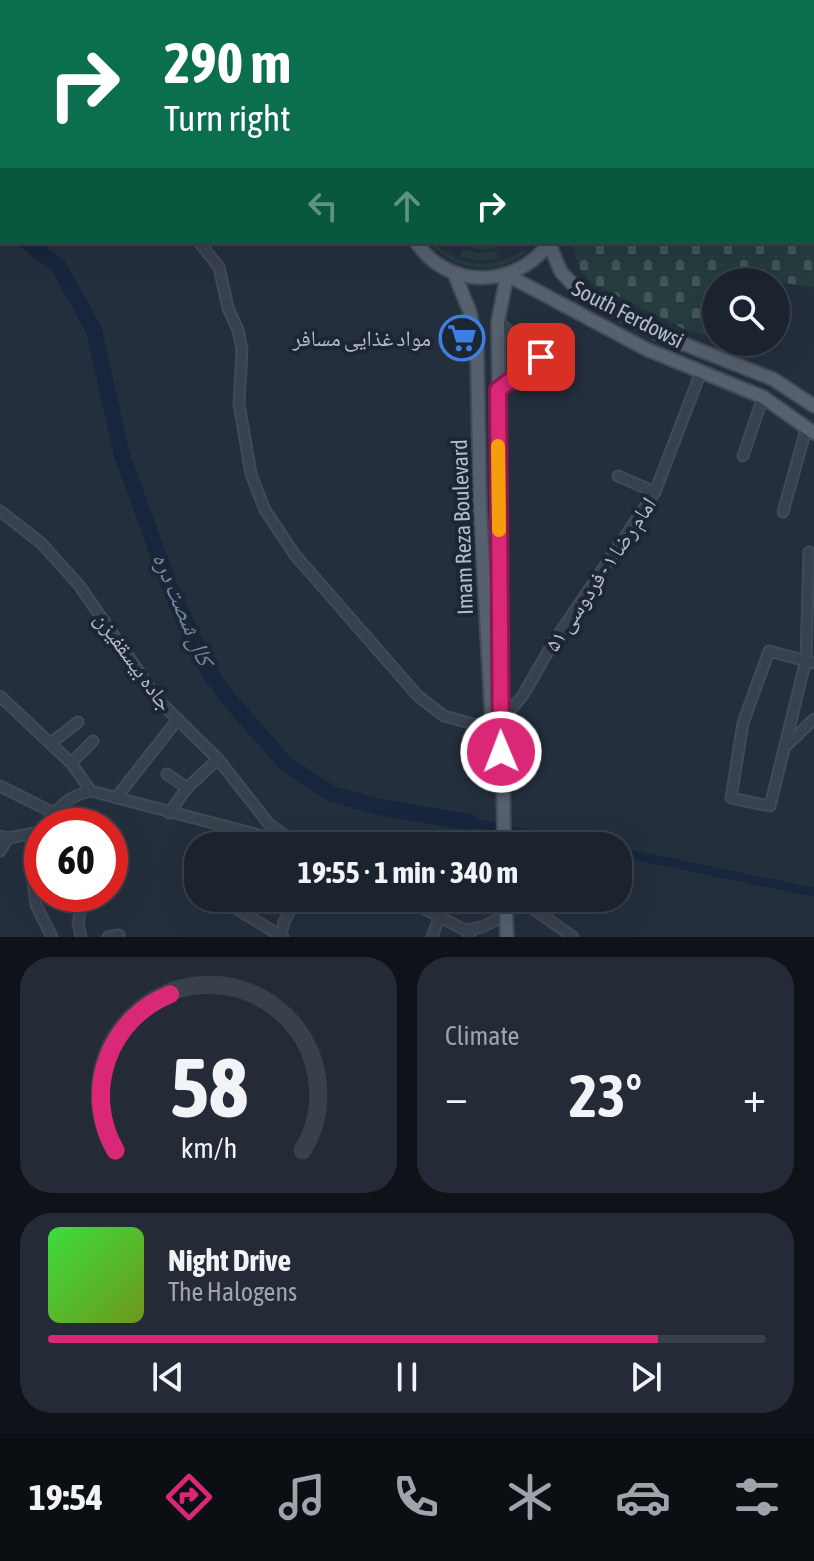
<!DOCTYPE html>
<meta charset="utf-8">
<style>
:root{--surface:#1b232e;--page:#242b36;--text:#f1f3f6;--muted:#a0a4aa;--line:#39404a;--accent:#db2777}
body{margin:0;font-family:"Asap Condensed","Noto Naskh Arabic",sans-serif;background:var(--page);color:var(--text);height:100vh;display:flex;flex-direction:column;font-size:30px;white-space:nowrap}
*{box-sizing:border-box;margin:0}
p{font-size:26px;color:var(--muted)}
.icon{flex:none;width:44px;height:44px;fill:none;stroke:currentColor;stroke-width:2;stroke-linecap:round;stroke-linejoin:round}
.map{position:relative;height:937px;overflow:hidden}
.side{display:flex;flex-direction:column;gap:20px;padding:20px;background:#0f1319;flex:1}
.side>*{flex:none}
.hud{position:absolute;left:0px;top:0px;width:814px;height:244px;box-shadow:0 8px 32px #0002,0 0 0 2px var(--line);background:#0b6e4f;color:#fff;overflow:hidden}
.fabs{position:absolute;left:702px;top:268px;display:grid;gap:16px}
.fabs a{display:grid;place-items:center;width:88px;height:88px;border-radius:50%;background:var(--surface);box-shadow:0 8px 32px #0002,0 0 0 2px var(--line);font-size:40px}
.speed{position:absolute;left:24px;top:808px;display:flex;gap:16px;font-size:40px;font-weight:700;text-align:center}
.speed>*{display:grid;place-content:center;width:104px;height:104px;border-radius:50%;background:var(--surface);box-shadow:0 8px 32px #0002,0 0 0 2px var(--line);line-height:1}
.speed .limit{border:12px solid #d22;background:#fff;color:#111}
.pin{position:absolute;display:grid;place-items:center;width:68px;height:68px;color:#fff;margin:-34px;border-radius:16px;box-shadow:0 4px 12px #0006}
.me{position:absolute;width:88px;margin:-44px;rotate:359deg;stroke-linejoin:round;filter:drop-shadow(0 0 6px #0008)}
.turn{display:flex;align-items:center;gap:28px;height:168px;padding:0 32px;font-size:36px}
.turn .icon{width:104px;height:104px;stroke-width:2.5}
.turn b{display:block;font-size:56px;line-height:68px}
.lanes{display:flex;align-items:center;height:76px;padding:0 32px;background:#0003;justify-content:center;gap:40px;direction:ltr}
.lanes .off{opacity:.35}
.big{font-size:60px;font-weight:700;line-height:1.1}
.side .tile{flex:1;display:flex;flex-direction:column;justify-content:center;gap:12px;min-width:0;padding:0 28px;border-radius:32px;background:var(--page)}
.side .dial{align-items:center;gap:0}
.dial svg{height:208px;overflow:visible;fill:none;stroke:var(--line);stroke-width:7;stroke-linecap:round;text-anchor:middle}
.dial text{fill:var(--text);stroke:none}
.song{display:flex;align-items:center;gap:24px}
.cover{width:96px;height:96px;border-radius:12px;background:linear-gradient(135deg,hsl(120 70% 55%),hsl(80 70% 35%))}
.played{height:8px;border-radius:4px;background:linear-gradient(90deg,var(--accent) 85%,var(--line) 85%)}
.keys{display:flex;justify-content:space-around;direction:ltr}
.heat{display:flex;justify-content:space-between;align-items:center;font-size:44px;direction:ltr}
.side .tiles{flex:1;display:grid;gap:20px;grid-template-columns:1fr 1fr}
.tile:last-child{grid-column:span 2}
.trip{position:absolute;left:184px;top:832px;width:448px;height:80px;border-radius:32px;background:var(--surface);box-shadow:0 8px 32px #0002,0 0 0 2px var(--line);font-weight:700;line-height:80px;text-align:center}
.tabs{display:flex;height:128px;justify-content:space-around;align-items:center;background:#0b0e12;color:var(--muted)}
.tabs .icon{width:56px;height:56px}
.tabs .current{color:var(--accent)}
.tabs b{font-size:36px;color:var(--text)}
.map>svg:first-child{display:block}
.grass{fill:#263c3f}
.cemetery{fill:url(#cemetery-stones)}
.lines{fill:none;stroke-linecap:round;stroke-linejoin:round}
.canal{stroke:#17263c;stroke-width:9}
.river{stroke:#17263c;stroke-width:16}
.building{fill:url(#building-cross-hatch)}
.minor-casing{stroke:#414a57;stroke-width:13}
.major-casing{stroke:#414a57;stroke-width:16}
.minor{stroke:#38414e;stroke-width:9}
.major{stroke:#56606e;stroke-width:12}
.route-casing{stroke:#8e194d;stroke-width:20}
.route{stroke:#db2777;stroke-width:14}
.slow{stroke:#f59e0b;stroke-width:14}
.labels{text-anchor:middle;stroke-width:8;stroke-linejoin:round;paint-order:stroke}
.street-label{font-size:22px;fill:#b4bcc9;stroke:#1d2633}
.poi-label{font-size:22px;fill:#b4bcc9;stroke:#1d2633;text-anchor:end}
.water-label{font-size:24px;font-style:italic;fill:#6d86a8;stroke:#1d2633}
</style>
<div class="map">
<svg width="814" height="937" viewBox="0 0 814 937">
<defs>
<pattern id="cemetery-stones" width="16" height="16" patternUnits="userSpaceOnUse" patternTransform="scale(2)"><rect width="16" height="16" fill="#263c3f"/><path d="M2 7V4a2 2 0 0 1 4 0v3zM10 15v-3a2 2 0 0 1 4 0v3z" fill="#435659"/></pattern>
<pattern id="building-cross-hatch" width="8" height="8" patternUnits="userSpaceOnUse" patternTransform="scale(2)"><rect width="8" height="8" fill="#364354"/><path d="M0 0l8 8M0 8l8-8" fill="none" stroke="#515c6b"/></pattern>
</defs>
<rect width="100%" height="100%" fill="#242f3e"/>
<g class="grass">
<path d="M429,242H434C458,267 495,271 523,250L526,253C495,277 454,271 429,242Z"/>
<path d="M456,242H509C491,252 474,251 456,242Z"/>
<polygon points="463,249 478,253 498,251 496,256 499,259 477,261 460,257"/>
</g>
<polygon class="cemetery" points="812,26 814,287 776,282 716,282 716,339 684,329 591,283 580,270 571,242 812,242"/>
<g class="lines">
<g class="canal">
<polyline points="469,822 586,846"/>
<polyline points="618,852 814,892"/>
</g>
<g class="river">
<polyline points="0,222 2,223"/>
<polyline points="27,242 59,267 94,330 121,452 168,582 209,672 227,697 287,765 332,794 379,807 469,822"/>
</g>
</g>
<g class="building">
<polygon points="521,349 528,349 532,357 530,363 521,363"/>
<polygon points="545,349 562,349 562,362 547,362 548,356"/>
</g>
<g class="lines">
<g class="minor-casing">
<g id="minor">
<polyline points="13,0 15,2"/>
<polyline points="192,0 197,2"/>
<polyline points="295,0 297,2"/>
<polyline points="323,0 325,2"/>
<polyline points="215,2 216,0"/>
<polyline points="199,242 219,267 228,308 238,330 242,349 239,404 251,474 265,510 295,555 418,696 444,716 492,729"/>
<polyline points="498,321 513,335 531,340 541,357 531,376 508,382 498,390"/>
<polyline points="743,456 763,397"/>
<polyline points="618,476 655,492"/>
<polyline points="0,511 41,543 79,585 159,701 218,759 269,824 300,846"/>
<polyline points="783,512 807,426"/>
<polyline points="809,552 806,660 770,806 731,798 743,723 769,651 814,663"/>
<polyline points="0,696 71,763 91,791"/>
<polyline points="502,721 523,695 553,643 655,492 701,372"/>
<polyline points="51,743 78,722"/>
<polyline points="785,747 814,719"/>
<polyline points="71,763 93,741"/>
<polyline points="167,774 187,788"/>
<polyline points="0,786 54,813"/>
<polyline points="116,798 178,719"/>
<polyline points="169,813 187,788 218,759"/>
<path d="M46,826C58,807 68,796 91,791L293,844"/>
<polyline points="38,834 32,873 36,905 52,937"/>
<polyline points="0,836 8,838 40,832"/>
<polyline points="248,846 253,833"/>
<polyline points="0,851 8,838"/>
<polyline points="227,898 225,902 283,937"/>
<polyline points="403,898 465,930 470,937"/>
<polyline points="507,898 524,902 573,937"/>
<polyline points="465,930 482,927 498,919"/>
<polyline points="281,935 284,922 297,898"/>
<polyline points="81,937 78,923 84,894"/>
<polyline points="108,937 119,935"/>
<polyline points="432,937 440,916"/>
</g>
</g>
<g class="major-casing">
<g id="major">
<polyline points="467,0 467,2"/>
<polyline points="491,0 491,2"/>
<path d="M416,242C449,291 517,288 550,242"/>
<polyline points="549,243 561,272 579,291 656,333 773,379 814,406"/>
<polyline points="454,273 470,312 477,348 480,507 494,758"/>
<polyline points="504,846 498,321 507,275 646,349 763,397 814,433"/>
<polyline points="505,898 507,937"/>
</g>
</g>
<use href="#minor" class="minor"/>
<use href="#major" class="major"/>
</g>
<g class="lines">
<g class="route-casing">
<polyline id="route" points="501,752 498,390 508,382 531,376 541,357"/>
</g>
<use href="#route" class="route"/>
<polyline class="slow" points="498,446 499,530"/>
</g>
<defs>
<g id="supermarket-ring" transform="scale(2.3)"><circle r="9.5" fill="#1d2633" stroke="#3f7fe0" stroke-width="1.5"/><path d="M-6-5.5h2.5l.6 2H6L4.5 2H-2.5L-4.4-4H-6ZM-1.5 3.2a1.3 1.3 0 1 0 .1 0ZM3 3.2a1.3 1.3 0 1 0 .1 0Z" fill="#3f7fe0"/></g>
</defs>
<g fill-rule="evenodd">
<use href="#supermarket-ring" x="462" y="338"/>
</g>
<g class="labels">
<g class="street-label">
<text transform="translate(628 314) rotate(27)" y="8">South Ferdowsi</text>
<text transform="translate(462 527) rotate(-92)" y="8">Imam Reza Boulevard</text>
<text transform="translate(600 574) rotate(-56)" y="8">امام رضا ۱ - فردوسی ۵۱</text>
<text transform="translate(134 661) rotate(54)" y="8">جاده بیسقفیزن</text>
</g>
<g class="poi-label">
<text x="431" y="346">مواد غذایی مسافر</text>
</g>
<g class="water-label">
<text transform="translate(183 609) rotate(67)" y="8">کال شصت دره</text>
</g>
</g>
</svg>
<div class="fabs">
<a><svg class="icon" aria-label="search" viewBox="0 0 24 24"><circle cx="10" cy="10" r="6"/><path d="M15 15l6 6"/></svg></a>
</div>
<div class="speed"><div class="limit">60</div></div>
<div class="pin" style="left:541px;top:357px;background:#d93025"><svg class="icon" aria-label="arrive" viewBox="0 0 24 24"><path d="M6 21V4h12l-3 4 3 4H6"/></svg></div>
<svg class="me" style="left:501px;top:752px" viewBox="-20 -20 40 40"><circle r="17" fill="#db2777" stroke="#fff" stroke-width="3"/><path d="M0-11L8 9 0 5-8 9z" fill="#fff"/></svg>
<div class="trip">19:55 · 1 min · 340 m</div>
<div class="hud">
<div class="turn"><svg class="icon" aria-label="right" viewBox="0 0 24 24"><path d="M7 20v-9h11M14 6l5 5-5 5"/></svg><div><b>290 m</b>Turn right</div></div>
<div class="lanes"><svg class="icon off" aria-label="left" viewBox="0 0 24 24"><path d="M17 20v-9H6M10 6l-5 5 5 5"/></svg><svg class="icon off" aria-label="ahead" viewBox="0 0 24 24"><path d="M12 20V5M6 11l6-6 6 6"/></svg><svg class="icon" aria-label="right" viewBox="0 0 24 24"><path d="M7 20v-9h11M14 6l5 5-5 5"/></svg></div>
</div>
</div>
<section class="side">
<div class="tiles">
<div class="tile dial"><svg viewBox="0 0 100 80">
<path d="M14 69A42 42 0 1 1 86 69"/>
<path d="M14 69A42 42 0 0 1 35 9" stroke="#db2777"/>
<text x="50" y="56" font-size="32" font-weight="700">58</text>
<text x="50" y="72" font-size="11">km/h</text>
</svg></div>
<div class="tile"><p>Climate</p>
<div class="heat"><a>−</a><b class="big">23°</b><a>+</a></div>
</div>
<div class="tile">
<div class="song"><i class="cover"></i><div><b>Night Drive</b><p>The Halogens</p></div></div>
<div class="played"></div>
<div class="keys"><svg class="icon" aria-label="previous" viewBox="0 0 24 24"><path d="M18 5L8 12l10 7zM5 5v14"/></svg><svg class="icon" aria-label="pause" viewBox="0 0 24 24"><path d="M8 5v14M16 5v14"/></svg><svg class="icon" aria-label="next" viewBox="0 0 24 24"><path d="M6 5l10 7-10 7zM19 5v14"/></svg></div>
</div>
</div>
</section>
<nav class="tabs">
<b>19:54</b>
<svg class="icon current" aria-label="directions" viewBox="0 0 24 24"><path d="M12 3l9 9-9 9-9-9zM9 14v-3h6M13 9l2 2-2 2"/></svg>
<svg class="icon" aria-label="music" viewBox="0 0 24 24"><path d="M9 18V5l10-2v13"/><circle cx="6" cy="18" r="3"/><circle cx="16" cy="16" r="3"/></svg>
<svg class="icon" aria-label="phone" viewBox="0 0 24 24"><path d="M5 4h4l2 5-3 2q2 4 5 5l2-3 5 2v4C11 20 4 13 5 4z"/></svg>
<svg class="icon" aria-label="climate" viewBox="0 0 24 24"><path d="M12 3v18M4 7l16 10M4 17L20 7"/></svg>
<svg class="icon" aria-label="car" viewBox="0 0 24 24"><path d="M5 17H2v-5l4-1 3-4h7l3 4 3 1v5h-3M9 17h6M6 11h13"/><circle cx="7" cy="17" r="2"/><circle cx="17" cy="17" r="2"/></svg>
<svg class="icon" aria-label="filters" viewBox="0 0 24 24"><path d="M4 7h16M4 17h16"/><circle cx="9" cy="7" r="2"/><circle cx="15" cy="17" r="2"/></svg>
</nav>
